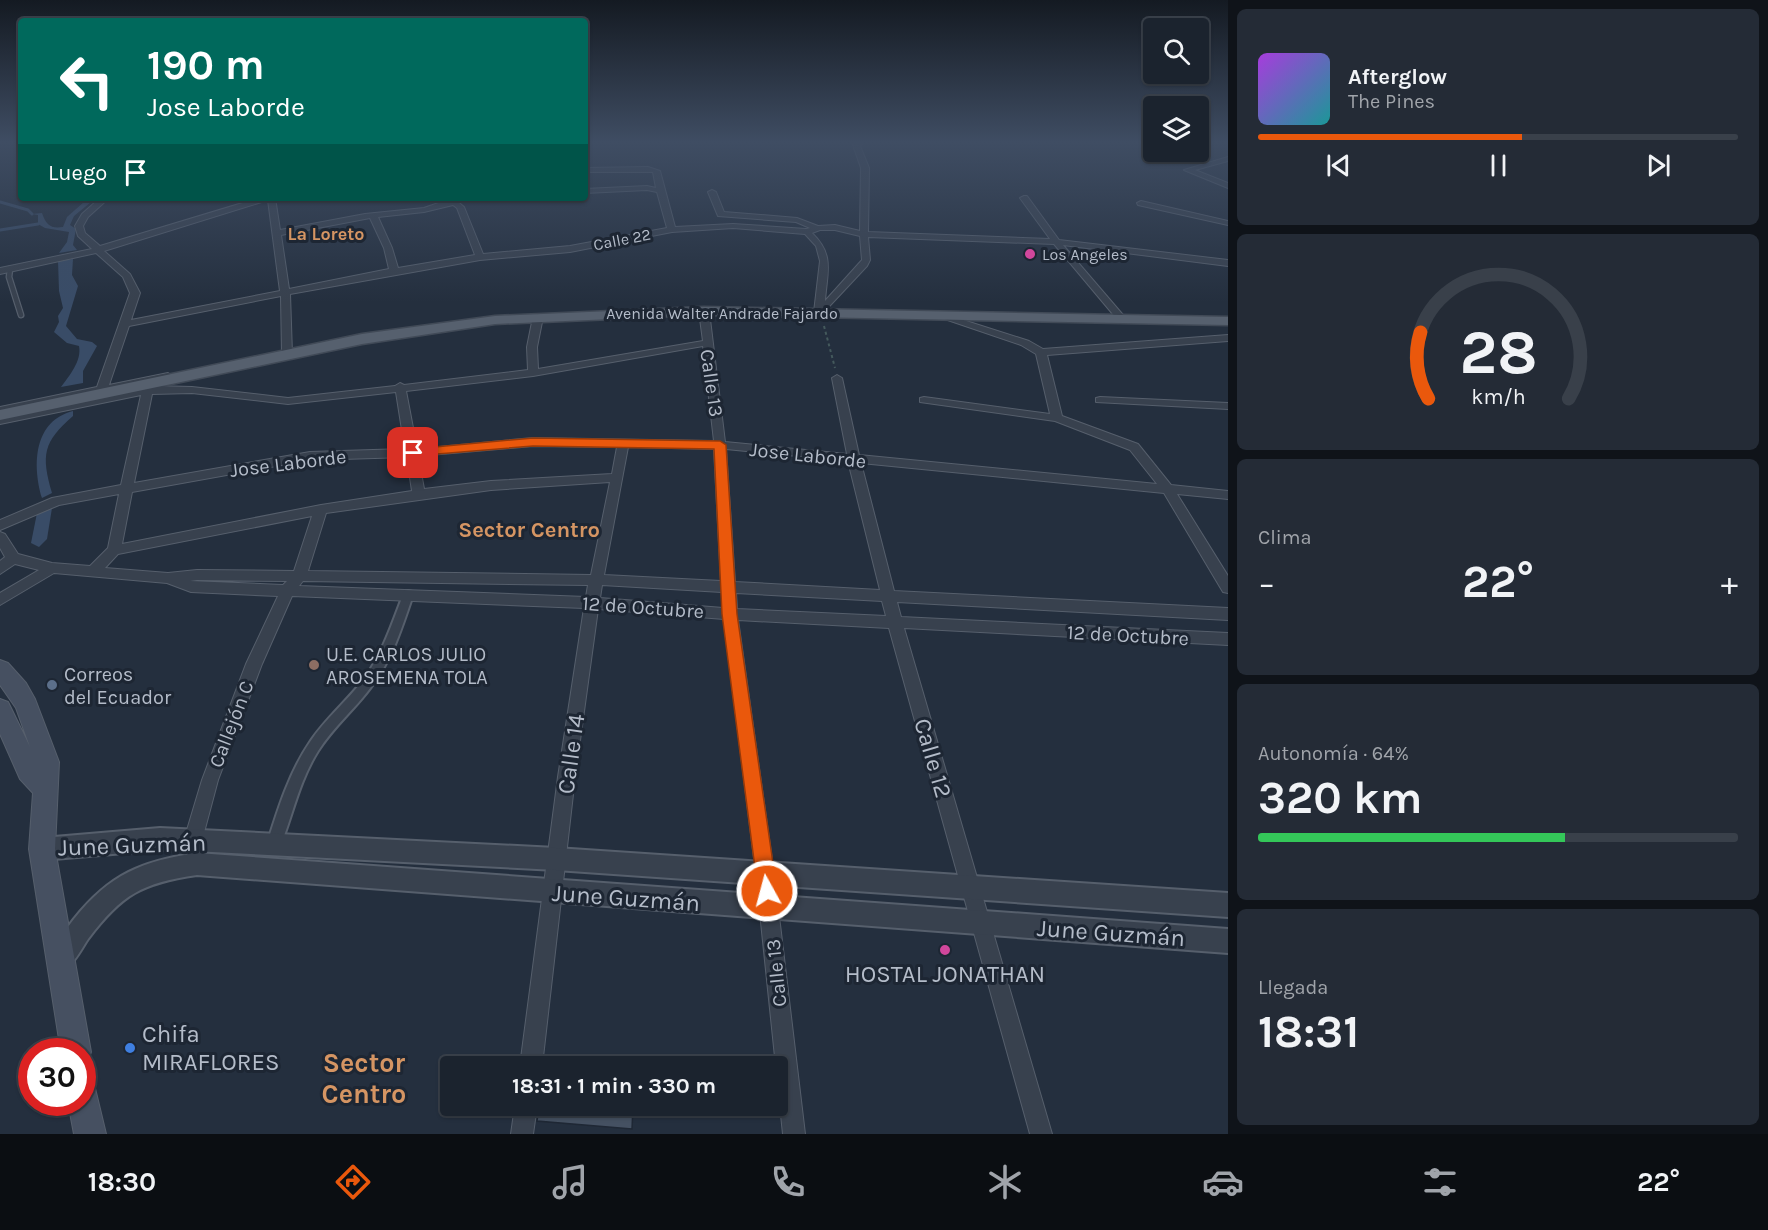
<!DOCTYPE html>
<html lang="es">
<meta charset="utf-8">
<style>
:root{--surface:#1b232e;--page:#242b36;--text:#f1f3f6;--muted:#a0a4aa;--line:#39404a;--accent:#ea580c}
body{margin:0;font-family:Karla,sans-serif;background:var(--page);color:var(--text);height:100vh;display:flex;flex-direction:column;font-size:22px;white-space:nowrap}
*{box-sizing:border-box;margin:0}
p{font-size:20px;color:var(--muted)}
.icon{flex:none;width:33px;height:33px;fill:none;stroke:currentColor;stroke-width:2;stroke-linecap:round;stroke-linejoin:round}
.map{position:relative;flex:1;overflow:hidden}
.sheet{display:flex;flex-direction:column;gap:9px;padding:9px;background:#0f1319;width:540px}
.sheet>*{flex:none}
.banner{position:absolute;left:18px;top:18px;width:570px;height:183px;border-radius:6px;box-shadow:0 2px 4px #0004,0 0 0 2px var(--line);background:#00695c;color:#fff;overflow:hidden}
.fabs{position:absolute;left:1143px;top:18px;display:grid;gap:12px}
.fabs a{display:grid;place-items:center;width:66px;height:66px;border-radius:6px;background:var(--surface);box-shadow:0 2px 4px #0004,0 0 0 2px var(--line);font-size:30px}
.speed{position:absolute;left:18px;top:1038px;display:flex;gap:12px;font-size:30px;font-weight:700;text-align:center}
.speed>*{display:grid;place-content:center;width:78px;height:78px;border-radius:50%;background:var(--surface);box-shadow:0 2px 4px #0004,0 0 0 2px var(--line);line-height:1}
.speed .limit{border:9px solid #d22;background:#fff;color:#111}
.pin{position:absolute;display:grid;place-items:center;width:51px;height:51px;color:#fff;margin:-26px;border-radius:12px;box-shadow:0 3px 9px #0006}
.me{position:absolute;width:66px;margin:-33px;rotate:353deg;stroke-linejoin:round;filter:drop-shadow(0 0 4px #0008)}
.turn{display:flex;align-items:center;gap:21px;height:126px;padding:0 30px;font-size:27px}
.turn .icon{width:78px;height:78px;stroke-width:2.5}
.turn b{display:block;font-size:42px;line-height:51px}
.then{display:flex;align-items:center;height:57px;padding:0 30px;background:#0003;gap:12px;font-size:22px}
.big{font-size:45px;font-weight:700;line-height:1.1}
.sheet .card{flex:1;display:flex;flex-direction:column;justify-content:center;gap:9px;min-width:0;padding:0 21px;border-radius:9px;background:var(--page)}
.sheet .dial{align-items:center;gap:0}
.dial svg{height:156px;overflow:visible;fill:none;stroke:var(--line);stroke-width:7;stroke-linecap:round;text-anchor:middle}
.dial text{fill:var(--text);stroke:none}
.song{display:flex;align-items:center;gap:18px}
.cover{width:72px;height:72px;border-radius:9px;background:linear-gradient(135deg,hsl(280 70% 55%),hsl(180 70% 35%))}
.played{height:6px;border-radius:3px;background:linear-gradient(90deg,var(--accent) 55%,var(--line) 55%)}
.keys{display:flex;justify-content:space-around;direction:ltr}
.heat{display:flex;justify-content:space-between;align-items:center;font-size:33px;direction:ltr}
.charge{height:9px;border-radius:4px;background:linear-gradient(90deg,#34c759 64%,var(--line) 0)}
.trip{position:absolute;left:440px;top:1056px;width:348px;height:60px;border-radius:6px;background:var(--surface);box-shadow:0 2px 4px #0004,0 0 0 2px var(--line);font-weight:700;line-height:60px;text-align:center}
.dock{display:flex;height:96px;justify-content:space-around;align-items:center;background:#0b0e12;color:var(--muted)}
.dock .icon{width:42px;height:42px}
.dock .selected{color:var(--accent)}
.dock b{font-size:27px;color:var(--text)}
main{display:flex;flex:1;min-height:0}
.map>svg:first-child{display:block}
.water{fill:#394c67}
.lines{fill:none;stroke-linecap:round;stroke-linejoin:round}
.stream{stroke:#394c67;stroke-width:3}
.building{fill:#455162;stroke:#1f2835;stroke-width:1.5}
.service-casing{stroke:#565f6c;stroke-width:7}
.pedestrian-casing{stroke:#565f6c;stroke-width:4}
.minor-casing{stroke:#565f6c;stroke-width:2}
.tertiary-casing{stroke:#565f6c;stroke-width:4}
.secondary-casing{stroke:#565f6c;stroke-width:2}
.primary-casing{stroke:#414a57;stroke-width:3}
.path{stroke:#44595c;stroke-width:2;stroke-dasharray:3 3;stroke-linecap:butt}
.service{stroke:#38414e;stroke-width:4.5}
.pedestrian{fill:#38414e;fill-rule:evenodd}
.minor{fill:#38414e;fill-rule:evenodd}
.tertiary{fill:#38414e;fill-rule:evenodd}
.secondary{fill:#465061;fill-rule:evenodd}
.primary{fill:#56606e;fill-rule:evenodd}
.route{fill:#ea580c;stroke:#983908;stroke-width:1.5}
.hotel-dot{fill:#d1479c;stroke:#1d2633;stroke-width:2}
.education-dot{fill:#8d6e63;stroke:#1d2633;stroke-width:2}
.service-dot{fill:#5c6f8a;stroke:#1d2633;stroke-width:2}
.shop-dot{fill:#3f7fe0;stroke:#1d2633;stroke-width:2}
.labels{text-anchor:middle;stroke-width:6;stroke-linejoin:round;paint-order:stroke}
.far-street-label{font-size:16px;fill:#b4bcc9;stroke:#1d2633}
.far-poi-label{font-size:16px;fill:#b4bcc9;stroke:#1d2633;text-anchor:start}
.far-quarter-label{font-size:18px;font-weight:bold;fill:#d59563;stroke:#1d2633}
.street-label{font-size:20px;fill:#b4bcc9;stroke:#1d2633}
.poi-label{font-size:20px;fill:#b4bcc9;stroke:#1d2633;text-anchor:start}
.quarter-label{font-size:22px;font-weight:bold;fill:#d59563;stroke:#1d2633}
.near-street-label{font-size:24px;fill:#b4bcc9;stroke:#1d2633}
.near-poi-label{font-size:24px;fill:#b4bcc9;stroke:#1d2633}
.near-quarter-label{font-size:27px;font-weight:bold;fill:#d59563;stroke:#1d2633}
</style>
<main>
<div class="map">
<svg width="1228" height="1134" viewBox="0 0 1228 1134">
<rect width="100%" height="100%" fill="#242f3e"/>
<g class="water">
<path d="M84,202H91L74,216L70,225L76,229L73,245L77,250L59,253L67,242L69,232L45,228L38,224V215L32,214L42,213C46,225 51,229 63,227L67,217Z"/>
<path d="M73,259L72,275L78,286L66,326L77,339L92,342L97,346L83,371V383L61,387C69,376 82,361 79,346L67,343L54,332L59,322L58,316L63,308L59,291L58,261Z"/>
<path d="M73,411V416C43,442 41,455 52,493L42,498C32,464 34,421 73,411Z"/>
<polygon points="52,508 47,539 39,547 31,543 37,513"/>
</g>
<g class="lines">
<g class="stream">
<polyline points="0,202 28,210 32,214"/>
<polyline points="0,230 38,224"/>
</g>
</g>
<polygon class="building" points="539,1106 633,1106 632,1129 537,1121"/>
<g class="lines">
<g class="service-casing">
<polyline id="service" points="10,269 9,277 21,315"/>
</g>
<g class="pedestrian-casing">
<path id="pedestrian" d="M408,591L412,592L413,595C402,627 392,660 371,687C355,709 333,727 318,751C298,783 293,815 279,849L274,851L269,849L267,844C278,809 289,773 310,742C325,719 347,701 364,679C382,654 392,624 403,595L404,592Z"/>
</g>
<g class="minor-casing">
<g id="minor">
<path d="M855,143H863L860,146L869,168L868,232L1050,239L1020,198L1024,196H1027L1059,240L1228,260V266L1063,245L1123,315V319H1117L1054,244L868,237L870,260L867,266L822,314L819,315L814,312L820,261L816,246L805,234L733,228L672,232L570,252L480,260L290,294L292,354L287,357L282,354L281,296L129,326L109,385L168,373L173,376L172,378L0,413V407L97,387L130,293L123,277L96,253L0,274V268L92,249L78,236L75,226L82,214L100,198H109L88,217L83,226L85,233L100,246L259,198H275L280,230L365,214L424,208L453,198H461L458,202L464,207L483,254L570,246L667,228L657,192L647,190L585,193V189L647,186L656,188L653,172H585V168L648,167L660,171L675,227L733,224L806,229L810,228L796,222L718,216L708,192L712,190L716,192L724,212L797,218L818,226L835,225L860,231L861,168L853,145ZM268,200L280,291L131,320L140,293L130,274L104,251ZM453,205L457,208L475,255L398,268L392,248L378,217L424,212ZM370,218L384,248L389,269L289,289L281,235ZM820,230H835L860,236L862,260L825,301C827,272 835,255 812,233Z"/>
<polygon points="1228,157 1228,161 1195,170 1228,183 1228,188 1184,170"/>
<polygon points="1141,201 1228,221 1228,225 1138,205 1137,203"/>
<path d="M704,308L709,311L725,442L847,454L832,378L837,375L842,378L859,455L1157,484L1130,450L1055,421L920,402V398L924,397L1050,414L1036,354L1021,345L930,314L938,312L1029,341L1043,349L1228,335V341L1047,355L1062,416L1138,444L1171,485L1228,491V499L1177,494L1228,576V593L1223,592L1164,493L861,463L894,591L1228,608V620L897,602L901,617L1228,633V645L904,628L1052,1134H1030L889,628L738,620L774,874L805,1134H783L756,874L724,619L598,609L575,777L542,1066H520L558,777L584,608L292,596L262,664L218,780L202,840L206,864L203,870L197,873L191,870L184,840L202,780L246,664L278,596L191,592L167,583L54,573L0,605V593L39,570L15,564L0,574V561L5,557L0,548V532L5,534L18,554L52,563L90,566L108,548L119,494L59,505L0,530V520L52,498L121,485L141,395L0,424V418L153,386L192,387L288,398L395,386L400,383L404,385L528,370L527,347L533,317L538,314L543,317L537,347L538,369L703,341L699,311ZM703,346L714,441L533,438L417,449L406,391L533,376ZM396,392L405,449L310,452L134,483L152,394L192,393L288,404ZM533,446L617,447L612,474L491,481L424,489L418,456ZM628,447L714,449L721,581L604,575ZM726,449L848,461L880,590L735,582ZM407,457L412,491L321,505L122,544L132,492L310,460ZM610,482L591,575L308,571L326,513L491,490ZM312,516L294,571L197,570L168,573L105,568L118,554ZM190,581L197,580L287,581L283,585ZM303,581L588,585L586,597L299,586ZM602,585L722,592L723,608L600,598ZM736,593L882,601L886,616L737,609Z"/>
<polygon points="1100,397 1228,403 1228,409 1096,402 1096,398"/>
<polygon points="515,1106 537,1106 533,1134 511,1134"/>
</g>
</g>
<g class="tertiary-casing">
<g id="tertiary">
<polygon points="160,828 556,848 1228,893 1228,917 556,870 193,851 160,850 42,860 34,857 31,849 34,841 42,838"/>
<path d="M197,853L1228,929V953L197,875C142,883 122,894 88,939C80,951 74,965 61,970L52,967L49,958C55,944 65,931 74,919C110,874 142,861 197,853Z"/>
</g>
</g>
<g class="secondary-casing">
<g id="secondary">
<polygon points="0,660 8,663 26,683 35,699 59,762 55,849 91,1052 87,1063 82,1065 82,1052 61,1052 29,849 33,793 20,779 0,734 0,699 8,702 30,747 16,708 0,685"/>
<polygon points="82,1075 93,1080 106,1134 74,1134 68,1102 82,1102"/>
</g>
</g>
<g class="primary-casing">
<polygon id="primary" points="704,307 1228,317 1228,325 704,315 495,324 362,344 0,420 0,410 362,334 495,316"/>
</g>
<polyline class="path" points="824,326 835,368"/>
<use href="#service" class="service"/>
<use href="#pedestrian" class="pedestrian"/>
<use href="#minor" class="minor"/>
<use href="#tertiary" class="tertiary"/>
<use href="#secondary" class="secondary"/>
<use href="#primary" class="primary"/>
</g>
<linearGradient id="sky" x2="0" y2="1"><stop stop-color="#141a22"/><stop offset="0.47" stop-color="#3f4d63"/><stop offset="1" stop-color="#3f4d63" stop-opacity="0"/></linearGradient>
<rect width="1228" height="302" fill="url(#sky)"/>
<polygon class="route" points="533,438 720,441 726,445 737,614 777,891 774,898 767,901 760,898 758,891 722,614 714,449 533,446 413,456 407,453 413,449"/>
<g class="hotel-dot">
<circle cx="1030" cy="254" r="6"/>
<circle cx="945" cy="950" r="6"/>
</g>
<circle class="education-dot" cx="314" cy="665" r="6"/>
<circle class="service-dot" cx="52" cy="685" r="6"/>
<circle class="shop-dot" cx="130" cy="1048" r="6"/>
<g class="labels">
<g class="far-street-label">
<text transform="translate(622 239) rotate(-11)" y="6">Calle 22</text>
<text x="722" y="319">Avenida Walter Andrade Fajardo</text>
</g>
<g class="far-poi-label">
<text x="1042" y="260">Los Angeles</text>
</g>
<g class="far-quarter-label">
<text x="326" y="240">La Loreto</text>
</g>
<g class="street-label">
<text transform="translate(712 383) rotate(82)" y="7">Calle 13</text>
<text transform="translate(808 455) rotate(6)" y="7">Jose Laborde</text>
<text transform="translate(288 463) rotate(-7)" y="7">Jose Laborde</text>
<text transform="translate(643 607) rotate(4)" y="7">12 de Octubre</text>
<text transform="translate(1128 635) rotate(3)" y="7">12 de Octubre</text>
<text transform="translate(231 724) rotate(-69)" y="7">Callejón C</text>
<text transform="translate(776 973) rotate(-96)" y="7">Calle 13</text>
</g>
<g class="poi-label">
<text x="326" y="661">U.E. CARLOS JULIO<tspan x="326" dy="23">AROSEMENA TOLA</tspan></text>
<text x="64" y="681">Correos<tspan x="64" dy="23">del Ecuador</tspan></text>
</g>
<g class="quarter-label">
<text x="529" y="537">Sector Centro</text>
</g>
<g class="near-street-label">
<text transform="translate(571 754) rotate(-82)" y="8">Calle 14</text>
<text transform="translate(933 758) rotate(74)" y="8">Calle 12</text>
<text transform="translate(132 845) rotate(-2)" y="8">June Guzmán</text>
<text transform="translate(626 898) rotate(4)" y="8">June Guzmán</text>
<text transform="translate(1111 933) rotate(4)" y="8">June Guzmán</text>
</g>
<g class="near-poi-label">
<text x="945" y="982">HOSTAL JONATHAN</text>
<text x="142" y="1042" text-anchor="start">Chifa<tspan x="142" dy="28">MIRAFLORES</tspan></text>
</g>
<g class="near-quarter-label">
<text x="364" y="1072">Sector<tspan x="364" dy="31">Centro</tspan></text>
</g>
</g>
</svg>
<div class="fabs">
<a><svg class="icon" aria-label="search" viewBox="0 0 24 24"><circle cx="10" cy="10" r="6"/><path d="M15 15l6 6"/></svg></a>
<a><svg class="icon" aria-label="layers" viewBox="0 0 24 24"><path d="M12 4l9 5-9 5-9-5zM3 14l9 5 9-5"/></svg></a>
</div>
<div class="speed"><div class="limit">30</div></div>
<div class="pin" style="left:413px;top:453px;background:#d93025"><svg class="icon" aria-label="arrive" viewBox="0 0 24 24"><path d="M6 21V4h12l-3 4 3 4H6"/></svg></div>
<svg class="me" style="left:767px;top:891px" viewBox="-20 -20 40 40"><circle r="17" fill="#ea580c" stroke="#fff" stroke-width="3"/><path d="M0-11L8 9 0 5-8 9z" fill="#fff"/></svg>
<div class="trip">18:31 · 1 min · 330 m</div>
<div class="banner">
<div class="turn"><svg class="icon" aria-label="left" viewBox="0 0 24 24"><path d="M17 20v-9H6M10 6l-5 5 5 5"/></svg><div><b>190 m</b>Jose Laborde</div></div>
<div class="then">Luego<svg class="icon" aria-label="arrive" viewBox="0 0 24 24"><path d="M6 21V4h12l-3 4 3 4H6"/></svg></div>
</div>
</div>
<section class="sheet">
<div class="card">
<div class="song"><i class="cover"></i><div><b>Afterglow</b><p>The Pines</p></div></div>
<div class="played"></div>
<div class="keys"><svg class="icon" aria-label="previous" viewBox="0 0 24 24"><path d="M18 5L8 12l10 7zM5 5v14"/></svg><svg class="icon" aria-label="pause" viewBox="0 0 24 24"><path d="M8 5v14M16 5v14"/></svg><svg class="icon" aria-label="next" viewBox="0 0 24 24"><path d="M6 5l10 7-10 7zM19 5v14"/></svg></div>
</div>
<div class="card dial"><svg viewBox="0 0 100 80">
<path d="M14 69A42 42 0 1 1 86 69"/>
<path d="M14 69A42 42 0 0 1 10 35" stroke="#ea580c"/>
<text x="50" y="56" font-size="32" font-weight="700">28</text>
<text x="50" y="72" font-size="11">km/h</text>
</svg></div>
<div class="card"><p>Clima</p>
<div class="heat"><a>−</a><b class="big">22°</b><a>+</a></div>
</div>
<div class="card"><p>Autonomía · 64%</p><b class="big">320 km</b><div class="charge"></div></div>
<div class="card"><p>Llegada</p><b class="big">18:31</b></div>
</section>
</main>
<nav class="dock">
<b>18:30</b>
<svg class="icon selected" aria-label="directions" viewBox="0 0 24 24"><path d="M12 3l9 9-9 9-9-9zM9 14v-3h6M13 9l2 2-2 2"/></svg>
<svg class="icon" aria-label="music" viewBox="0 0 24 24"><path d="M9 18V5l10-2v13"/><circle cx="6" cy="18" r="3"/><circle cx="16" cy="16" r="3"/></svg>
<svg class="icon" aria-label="phone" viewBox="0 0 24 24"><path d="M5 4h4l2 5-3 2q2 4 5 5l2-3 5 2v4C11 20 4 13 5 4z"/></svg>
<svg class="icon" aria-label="climate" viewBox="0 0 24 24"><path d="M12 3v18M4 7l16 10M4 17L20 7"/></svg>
<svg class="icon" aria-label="car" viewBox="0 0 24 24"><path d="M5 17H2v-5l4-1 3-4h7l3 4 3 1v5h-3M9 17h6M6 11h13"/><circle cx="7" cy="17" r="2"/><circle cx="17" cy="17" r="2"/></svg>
<svg class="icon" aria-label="filters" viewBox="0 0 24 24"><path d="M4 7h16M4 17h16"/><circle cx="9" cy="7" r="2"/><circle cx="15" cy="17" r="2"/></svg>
<b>22°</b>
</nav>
